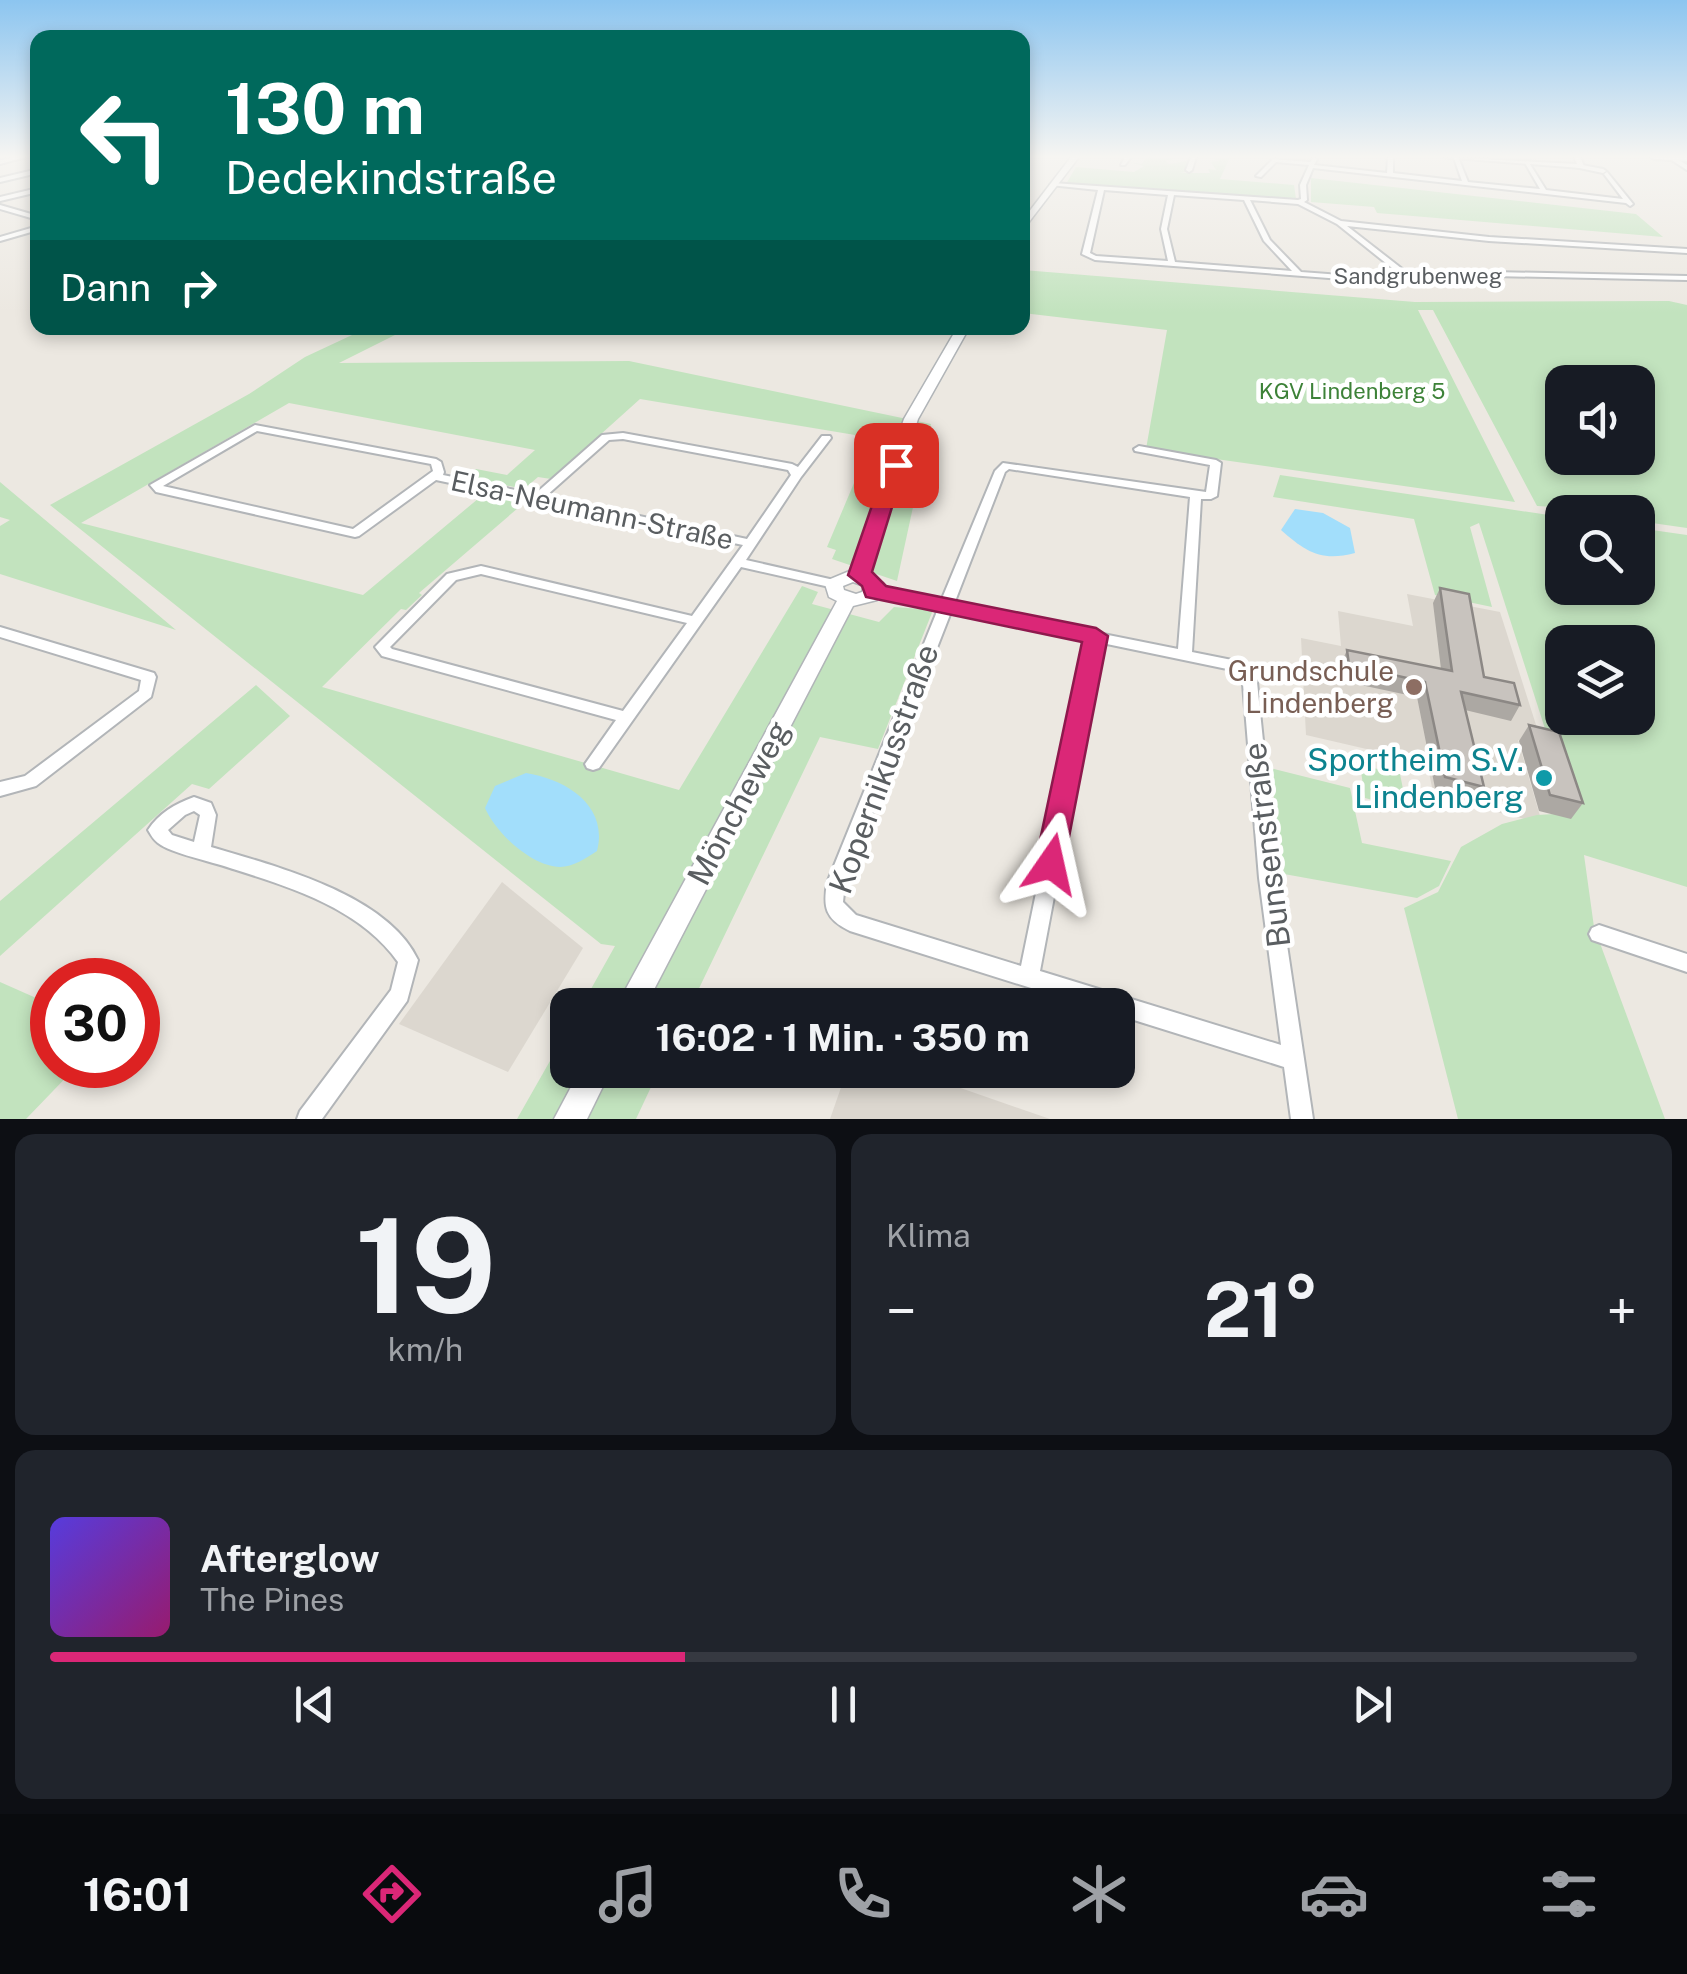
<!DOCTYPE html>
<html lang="de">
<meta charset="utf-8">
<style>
:root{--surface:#171b24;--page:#20242c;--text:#f1f3f6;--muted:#9ea1a6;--line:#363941;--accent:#db2777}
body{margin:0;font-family:"Public Sans",sans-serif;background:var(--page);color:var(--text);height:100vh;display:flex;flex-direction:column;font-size:38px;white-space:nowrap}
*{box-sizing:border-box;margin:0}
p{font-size:32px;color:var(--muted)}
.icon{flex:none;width:55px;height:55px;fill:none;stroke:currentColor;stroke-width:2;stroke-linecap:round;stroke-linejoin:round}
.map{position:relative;height:1119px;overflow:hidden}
.details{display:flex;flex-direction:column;gap:15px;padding:15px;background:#0d0f14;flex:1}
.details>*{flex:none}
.guide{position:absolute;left:30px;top:30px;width:1000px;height:305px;border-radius:20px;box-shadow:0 5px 15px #0003;background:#00695c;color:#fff;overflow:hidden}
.controls{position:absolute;left:1545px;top:365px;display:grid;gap:20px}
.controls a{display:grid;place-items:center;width:110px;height:110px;border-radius:20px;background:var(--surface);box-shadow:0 5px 15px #0003;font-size:50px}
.speed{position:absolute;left:30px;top:958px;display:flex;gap:20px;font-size:50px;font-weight:700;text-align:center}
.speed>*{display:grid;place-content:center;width:130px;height:130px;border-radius:50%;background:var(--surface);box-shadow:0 5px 15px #0003;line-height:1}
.speed .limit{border:15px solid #d22;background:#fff;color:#111}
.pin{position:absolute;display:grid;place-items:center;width:85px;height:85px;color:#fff;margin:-42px;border-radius:20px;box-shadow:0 5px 15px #0006}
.me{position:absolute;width:110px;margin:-55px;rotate:11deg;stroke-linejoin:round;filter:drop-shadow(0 0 8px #0008)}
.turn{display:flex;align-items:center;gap:35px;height:210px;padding:0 30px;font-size:45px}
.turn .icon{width:130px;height:130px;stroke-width:2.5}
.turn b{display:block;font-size:70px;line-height:85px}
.then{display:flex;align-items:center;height:95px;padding:0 30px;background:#0003;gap:20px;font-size:38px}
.big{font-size:75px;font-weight:700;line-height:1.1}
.details .widget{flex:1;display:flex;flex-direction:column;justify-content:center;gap:15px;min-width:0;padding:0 35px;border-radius:20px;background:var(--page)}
.details .dial{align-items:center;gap:0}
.dial b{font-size:130px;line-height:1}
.song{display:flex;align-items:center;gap:30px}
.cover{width:120px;height:120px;border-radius:15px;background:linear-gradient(135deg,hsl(250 70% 55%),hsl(320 70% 35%))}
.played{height:10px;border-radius:5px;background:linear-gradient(90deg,var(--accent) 40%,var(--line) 40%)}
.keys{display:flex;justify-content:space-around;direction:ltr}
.heat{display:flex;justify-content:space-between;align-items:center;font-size:55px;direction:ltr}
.details .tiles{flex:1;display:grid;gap:15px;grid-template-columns:1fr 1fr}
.widget:last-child{grid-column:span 2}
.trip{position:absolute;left:550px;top:988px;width:585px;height:100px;border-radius:20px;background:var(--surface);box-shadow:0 5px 15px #0003;font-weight:700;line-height:100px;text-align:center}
.tabs{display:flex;height:160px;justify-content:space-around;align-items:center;background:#090b0e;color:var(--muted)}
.tabs .icon{width:70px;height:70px}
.tabs .current{color:var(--accent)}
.tabs b{font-size:45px;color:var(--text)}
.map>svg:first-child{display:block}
.education{fill:#dcd7cf}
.green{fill:#c2e3be;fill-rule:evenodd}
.water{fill:#a2defb}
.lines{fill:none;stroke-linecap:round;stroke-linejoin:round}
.minor-casing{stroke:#b2b5b8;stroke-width:4}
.tertiary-casing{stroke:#b2b5b8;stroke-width:4}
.secondary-casing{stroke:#b1b5b8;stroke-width:3}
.minor{fill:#fff;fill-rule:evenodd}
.tertiary{fill:#fff;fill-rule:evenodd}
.secondary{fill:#fff;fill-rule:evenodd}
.wall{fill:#aca8a3}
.building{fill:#c8c3be;stroke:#8c8885;stroke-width:2.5}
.route{fill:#db2777;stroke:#8e194d;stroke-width:2.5}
.education-dot{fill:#8d6e63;stroke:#fff;stroke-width:4}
.culture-dot{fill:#0f9aa8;stroke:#fff;stroke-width:4}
.labels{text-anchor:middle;stroke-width:9;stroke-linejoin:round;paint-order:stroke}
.far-street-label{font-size:22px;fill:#5a5e61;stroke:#fff}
.far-park-label{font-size:22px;fill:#3d8238;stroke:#fff}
.street-label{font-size:28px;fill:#5a5e61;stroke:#fff}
.education-label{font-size:28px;fill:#785e54;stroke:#fff;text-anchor:end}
.near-culture-label{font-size:32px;fill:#0d838f;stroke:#fff;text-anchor:end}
.near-street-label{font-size:32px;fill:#5a5e61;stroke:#fff}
</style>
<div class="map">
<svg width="1687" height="1119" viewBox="0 0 1687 1119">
<rect width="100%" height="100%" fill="#ece8e1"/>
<g class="education">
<polygon points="1407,594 1500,612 1537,728 1537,743 1518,740 1542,823 1434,797 1427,763 1306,735 1301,638 1341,646 1338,611 1413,626"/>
<polygon points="502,882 583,948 508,1072 399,1024"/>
<polygon points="860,1070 909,1070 1050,1119 830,1119 845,1076"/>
</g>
<g class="green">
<polygon points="1146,157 1176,158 1166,161 1169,164 1187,161 1186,172 1180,173 1210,173 1208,169 1216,170 1211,162 1219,161 1212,158 1230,157 1220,179 1294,185 1296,199 1066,184 1076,167 1134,172 1144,166 1128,162 1142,164"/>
<polygon points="1311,178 1636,214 1663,237 1377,213 1374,207 1311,202"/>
<path d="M1023,270L1415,302L1669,301L1687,305V528L1638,521V512L1537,506L1433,310H1418L1515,502L1146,449L1167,330L1023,313ZM1562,382H1638V458H1562Z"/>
<polygon points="367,328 409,328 339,363 629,361 931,424 897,581 832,559 836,550 827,547 873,438 640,399 551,479 538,477 524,489 465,477 476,469 507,475 535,450 289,403 81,523 363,595 485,493 525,502 419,593 422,595 406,610 401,609 322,687 679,790 802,586 818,592 812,604 879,622 894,607 933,610 878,749 820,737 691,1005 582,1005 615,946 601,944 50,505 249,394 305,357"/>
<path d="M1280,475L1562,517V588H1638V528L1687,535V887L1584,855L1594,927L1665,1119H1458L1404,908L1438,892L1461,847L1502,824L1537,815L1572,813L1479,523L1470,527L1492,607L1435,595L1414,519L1273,497ZM1562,642H1638V718H1562Z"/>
<polygon points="0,482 176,630 0,574 0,526 10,520 0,517"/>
<polygon points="256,685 290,716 209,789 192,784 0,956 0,901"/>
<polygon points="1360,765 1400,774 1407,809 1365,798"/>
<polygon points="1270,768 1350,788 1362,843 1451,861 1439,886 1417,898 1284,874"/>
<polygon points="0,982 52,1005 52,1065 78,1065 26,1119 0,1119"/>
<polygon points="567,1031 568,1070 659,1070 636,1119 517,1119"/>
</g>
<g class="water">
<path d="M1295,509L1323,513L1350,528L1355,553C1321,562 1306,552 1281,530Z"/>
<path d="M526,773C565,779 609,805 597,851C586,858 573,867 560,867C531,866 496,833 485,808L495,786Z"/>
</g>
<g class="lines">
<g class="minor-casing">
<g id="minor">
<polygon points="17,157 26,157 0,164 0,160"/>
<polygon points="1125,157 1131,157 1125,165 1121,165"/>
<polygon points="1191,157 1196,157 1192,170 1189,172 1186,170"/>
<path d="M1314,157L1317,159L1314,165L1387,173L1388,157H1393V173L1462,181L1454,158L1458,157L1468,182L1540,189L1525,163L1528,161L1546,190L1623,199L1604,174L1607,172L1633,204L1630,206L1626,203L1313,168L1306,185L1307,200L1304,202L1341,221L1489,237L1687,249V253L1489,241L1347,226L1410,275L1448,271L1687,276V280L1448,275L1415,279L1411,281L1407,280L1381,282L1095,260L1082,254L1098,190L1050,185L1053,183L1298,200L1301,199L1300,185L1309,165L1276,162L1261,177L1256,176L1273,159L1310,162ZM1104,190L1168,195L1161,229L1168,261L1096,256L1090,253ZM1174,195L1244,200L1264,241L1292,271L1175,262L1167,229ZM1250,200L1298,204L1337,224L1402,276L1381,278L1301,272L1270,240Z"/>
<polygon points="1670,157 1674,157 1687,165 1687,170 1670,159"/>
<polygon points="1577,164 1603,169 1606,171 1603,173 1575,167"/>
<polygon points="38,169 38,173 0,182 0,178"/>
<polygon points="38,188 38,192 0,201 0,197"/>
<polygon points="0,205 38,216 38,220 0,209"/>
<polygon points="38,226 38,230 0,241 0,237"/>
<path d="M255,425L436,459L441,462L444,472L443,475L535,494L602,435L623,433L792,464L798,467L822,436H830L831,438L801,477L746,560L834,580L840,584L834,588L741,567L599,768L593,770L587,768L585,764L616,720L382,656L375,647L447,574L481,566L692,616L743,545L436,480L359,536L355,537L156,492L150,485ZM257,431L431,464L433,471L353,529L163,486ZM623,439L788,470L791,475L747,539L546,496L609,440ZM481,574L687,623L623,711L392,649L390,647L456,580Z"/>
<path d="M1139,446L1216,460L1221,463L1217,496L1211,499H1201L1192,652L1237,661L1257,682L1277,878L1313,1119H1291L1284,1067L1118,1015V1005H1085L850,931C825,919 823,907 827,883L938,609L869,595L867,592L869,589L874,588L941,601L995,471L1003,463L1206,492L1210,465L1135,451L1134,449ZM1009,469L1190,497L1178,649L954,604L1005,472ZM951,612L1088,640L1021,966L856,915L843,902L845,883ZM1102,643L1227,669L1243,684L1259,878L1281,1045L1040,971Z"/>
<polygon points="0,627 154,673 156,677 151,697 36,786 0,796 0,782 25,776 139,691 141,680 0,637"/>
<path d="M194,797L211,803L216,815L211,847C275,866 387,894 418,960L407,1001L322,1119H297L300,1111L391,990L398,962C360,908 290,887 230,868C213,862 170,853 158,843C153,839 151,835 148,830C159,813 175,804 194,797ZM194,811L200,815L194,842L172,835L168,830L185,815Z"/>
<polygon points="1599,925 1687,954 1687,972 1592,940 1589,934 1592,928"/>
</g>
</g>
<g class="tertiary-casing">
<g id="tertiary">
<polygon points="1442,157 1577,164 1574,157 1580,157 1584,166 1581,168"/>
<polygon points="1651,157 1687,157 1687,161 1654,159"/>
</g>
</g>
<g class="secondary-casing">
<g id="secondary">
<polygon points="1071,157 1079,157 1022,231 1022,221"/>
<path d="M957,328H969L918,419L868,575L883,583L877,600L853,606L646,1005H617L837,601L829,597L825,584L828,580L852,570L904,419ZM853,582L864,586L862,592L856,594L844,590L843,586Z"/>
<polygon points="580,1070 611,1070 587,1119 554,1119"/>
</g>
</g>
<use href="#minor" class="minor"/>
<use href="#tertiary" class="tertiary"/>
<use href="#secondary" class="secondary"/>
</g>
<g class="wall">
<polygon points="1440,588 1484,677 1520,705 1511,721 1465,710 1484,787 1474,803 1436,793 1417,697 1342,681 1340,666 1347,650 1441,669 1433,603"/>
<polygon points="1529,725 1583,803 1571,819 1539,811 1519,741"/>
</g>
<g class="building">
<polygon points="1440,588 1469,594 1484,677 1514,683 1520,705 1461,692 1484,787 1445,777 1425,682 1349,665 1347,650 1452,671"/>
<polygon points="1529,725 1559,732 1583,803 1550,795"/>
</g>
<linearGradient id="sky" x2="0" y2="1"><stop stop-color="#8cc5f0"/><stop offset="0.5" stop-color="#f6f5f2"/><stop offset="1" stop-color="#f6f5f2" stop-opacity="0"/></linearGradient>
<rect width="1687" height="313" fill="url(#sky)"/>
<polygon class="route" points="896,459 905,465 872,572 886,586 1096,628 1108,636 1062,873 1051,877 1040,873 1035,864 1082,642 866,597 862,586 848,575 886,465"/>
<circle class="education-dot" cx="1414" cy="687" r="10"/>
<circle class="culture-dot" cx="1544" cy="778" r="10"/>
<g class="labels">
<g class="far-street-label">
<text x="1418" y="284">Sandgrubenweg</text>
</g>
<g class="far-park-label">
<text x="1352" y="399">KGV Lindenberg 5</text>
</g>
<g class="street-label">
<text transform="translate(592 510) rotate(12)" y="10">Elsa-Neumann-Straße</text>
</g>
<g class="education-label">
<text x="1394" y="681">Grundschule<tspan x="1394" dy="32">Lindenberg</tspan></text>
</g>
<g class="near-culture-label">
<text x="1524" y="771">Sportheim S.V.<tspan x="1524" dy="37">Lindenberg</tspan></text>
</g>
<g class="near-street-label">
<text transform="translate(884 769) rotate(-70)" y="11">Kopernikusstraße</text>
<text transform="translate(739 803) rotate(-62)" y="11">Möncheweg</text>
<text transform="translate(1267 845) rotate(-97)" y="11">Bunsenstraße</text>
</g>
</g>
</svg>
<div class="controls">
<a><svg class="icon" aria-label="sound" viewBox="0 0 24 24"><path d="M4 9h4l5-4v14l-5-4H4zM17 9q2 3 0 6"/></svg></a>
<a><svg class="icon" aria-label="search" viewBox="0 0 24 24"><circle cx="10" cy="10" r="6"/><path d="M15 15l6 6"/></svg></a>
<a><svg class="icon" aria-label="layers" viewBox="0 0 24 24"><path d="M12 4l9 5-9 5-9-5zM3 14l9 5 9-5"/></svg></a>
</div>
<div class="speed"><div class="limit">30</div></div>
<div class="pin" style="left:896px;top:465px;background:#d93025"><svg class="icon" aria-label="arrive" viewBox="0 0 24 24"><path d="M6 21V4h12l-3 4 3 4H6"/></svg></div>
<svg class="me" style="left:1051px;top:864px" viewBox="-20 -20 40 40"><path d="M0-17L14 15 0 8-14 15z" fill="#db2777" stroke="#fff" stroke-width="4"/></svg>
<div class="trip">16:02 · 1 Min. · 350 m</div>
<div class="guide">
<div class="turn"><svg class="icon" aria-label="left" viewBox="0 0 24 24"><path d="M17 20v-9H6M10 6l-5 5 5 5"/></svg><div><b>130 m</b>Dedekindstraße</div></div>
<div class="then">Dann<svg class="icon" aria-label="right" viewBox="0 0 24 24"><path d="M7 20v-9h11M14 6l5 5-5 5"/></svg></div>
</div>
</div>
<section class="details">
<div class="tiles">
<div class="widget dial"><b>19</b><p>km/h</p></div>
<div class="widget"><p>Klima</p>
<div class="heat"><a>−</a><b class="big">21°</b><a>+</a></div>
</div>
<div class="widget">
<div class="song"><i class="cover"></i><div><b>Afterglow</b><p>The Pines</p></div></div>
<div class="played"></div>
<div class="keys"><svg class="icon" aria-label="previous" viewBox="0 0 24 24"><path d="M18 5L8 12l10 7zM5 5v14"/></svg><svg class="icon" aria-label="pause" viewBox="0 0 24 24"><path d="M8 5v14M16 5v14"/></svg><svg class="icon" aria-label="next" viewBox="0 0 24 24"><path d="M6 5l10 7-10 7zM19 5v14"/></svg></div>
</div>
</div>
</section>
<nav class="tabs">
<b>16:01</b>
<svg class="icon current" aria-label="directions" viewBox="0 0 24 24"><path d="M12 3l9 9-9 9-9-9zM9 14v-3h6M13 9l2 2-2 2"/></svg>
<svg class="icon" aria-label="music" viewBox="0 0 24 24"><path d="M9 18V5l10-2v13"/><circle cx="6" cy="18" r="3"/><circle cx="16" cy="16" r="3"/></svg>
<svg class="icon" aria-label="phone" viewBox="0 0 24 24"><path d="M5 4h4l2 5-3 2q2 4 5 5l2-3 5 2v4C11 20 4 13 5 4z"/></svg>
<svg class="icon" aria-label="climate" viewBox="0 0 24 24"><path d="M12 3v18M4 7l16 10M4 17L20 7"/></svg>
<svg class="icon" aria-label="car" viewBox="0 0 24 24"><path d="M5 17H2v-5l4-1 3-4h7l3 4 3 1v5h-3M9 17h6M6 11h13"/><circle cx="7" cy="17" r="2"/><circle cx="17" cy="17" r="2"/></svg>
<svg class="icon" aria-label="filters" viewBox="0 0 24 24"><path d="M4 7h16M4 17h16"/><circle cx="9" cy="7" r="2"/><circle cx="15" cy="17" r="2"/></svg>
</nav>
